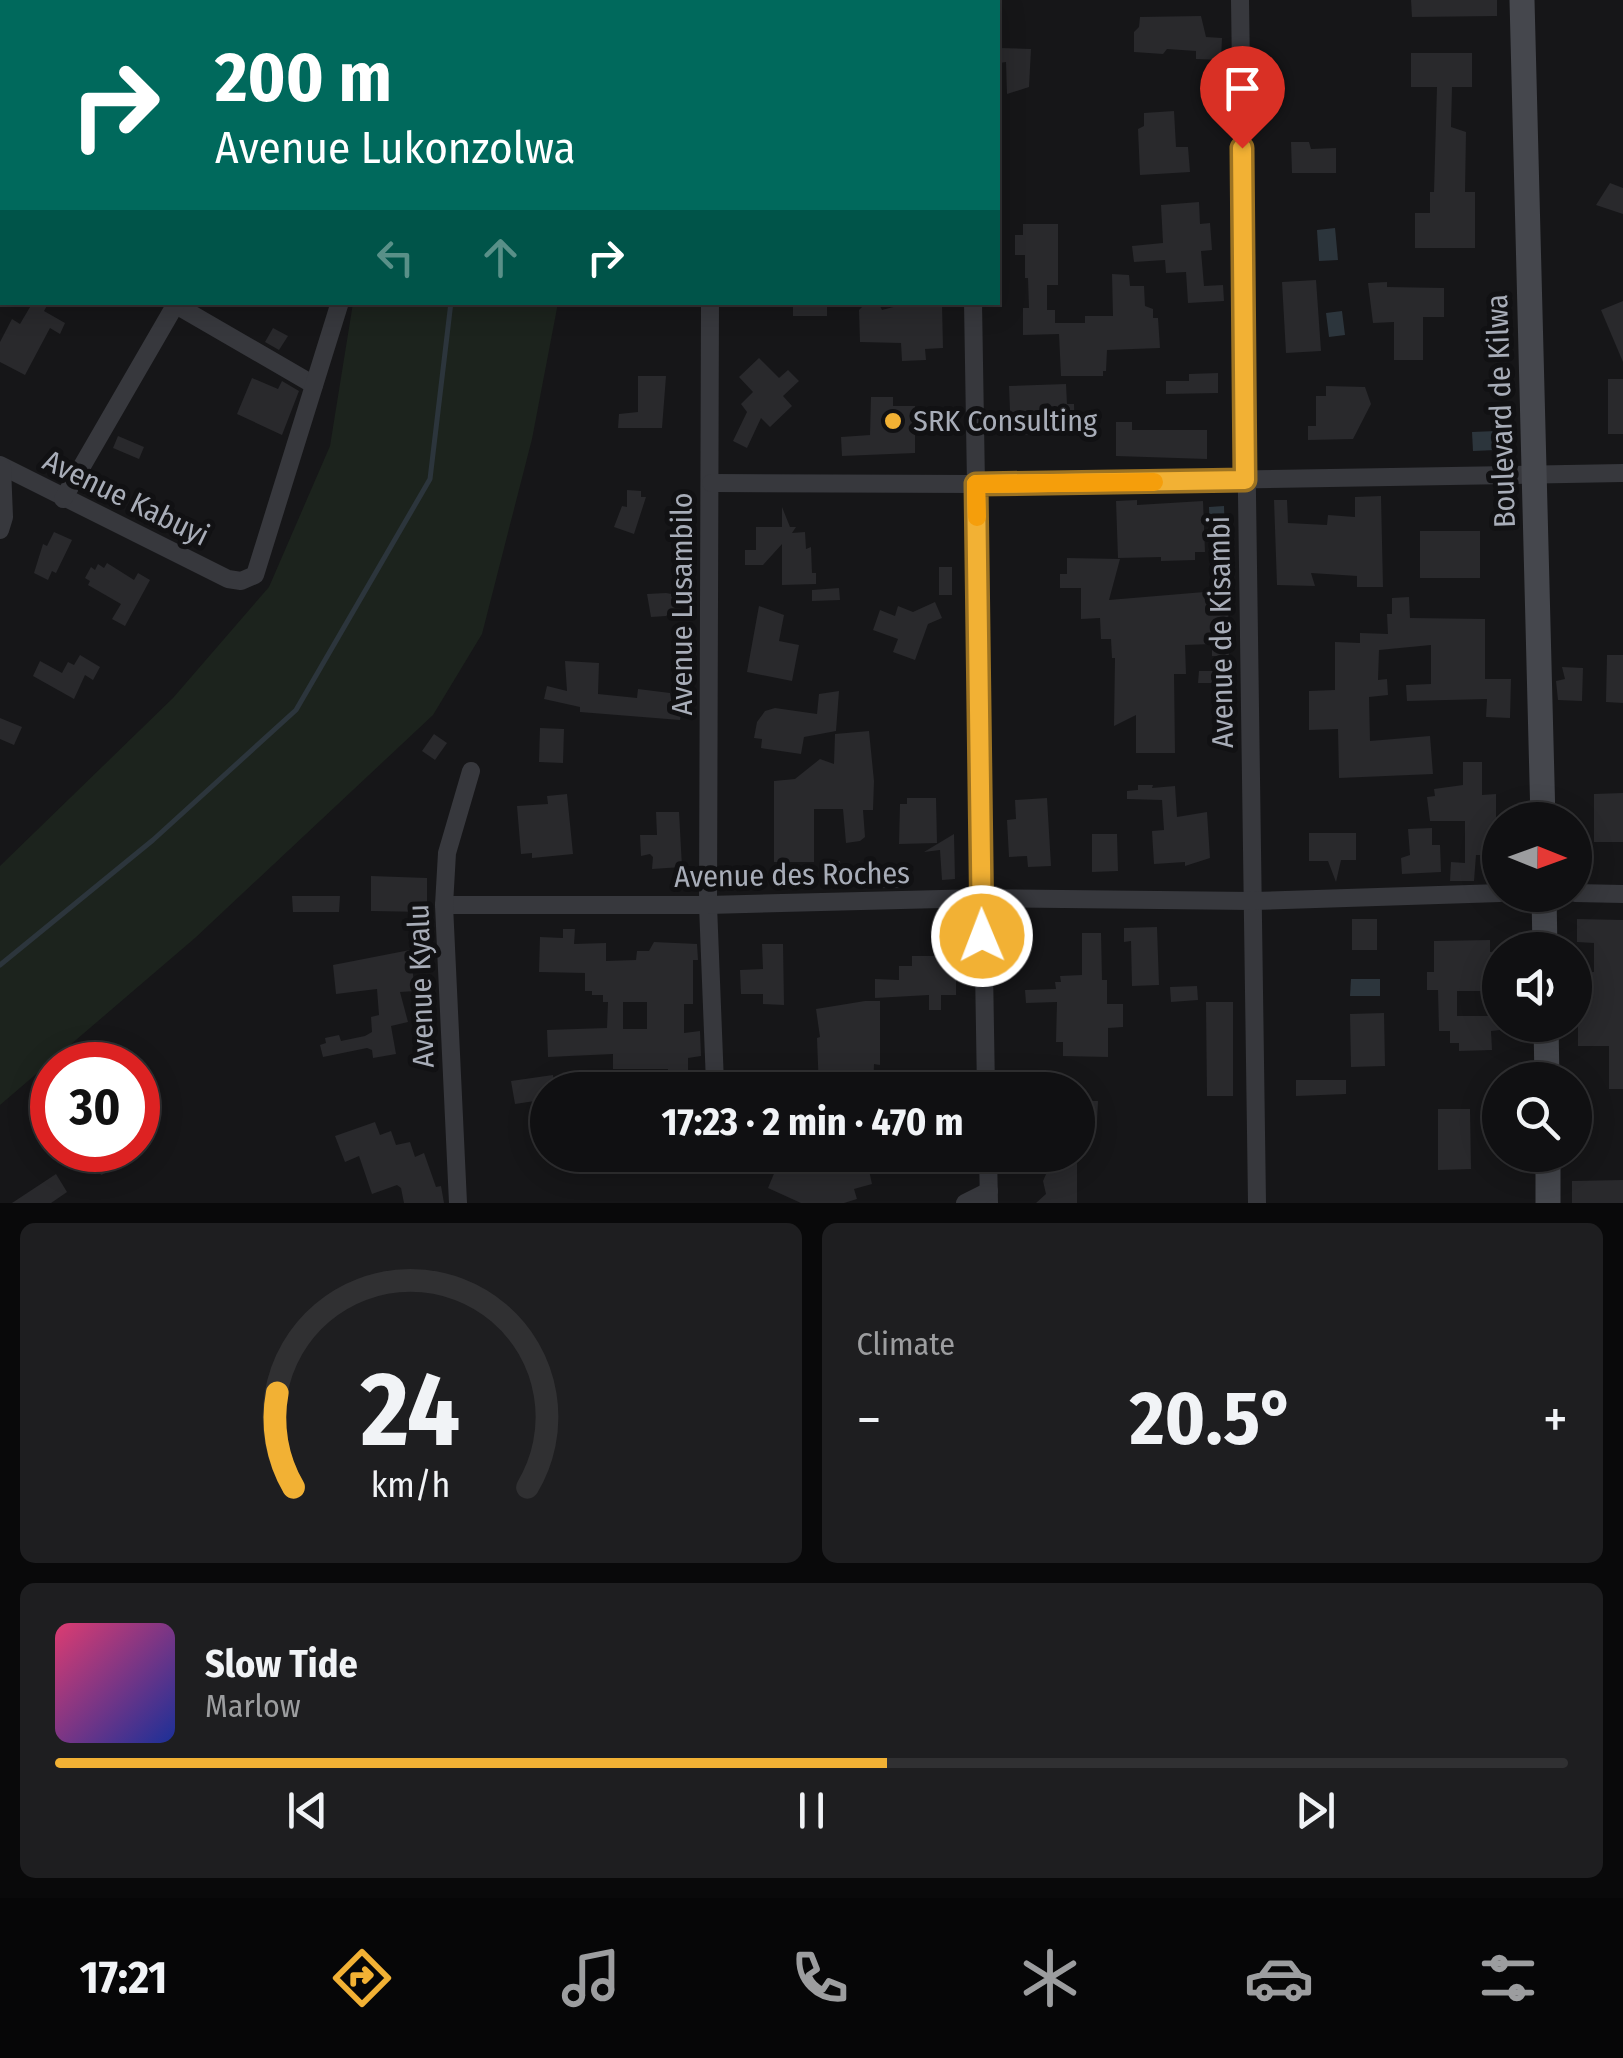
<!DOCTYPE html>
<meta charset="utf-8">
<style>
:root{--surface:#101012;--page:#1e1e20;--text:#f1f3f6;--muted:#9c9d9f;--line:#303032;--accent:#f2b134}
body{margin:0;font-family:"Fira Sans Condensed",sans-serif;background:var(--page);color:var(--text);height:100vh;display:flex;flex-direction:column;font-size:38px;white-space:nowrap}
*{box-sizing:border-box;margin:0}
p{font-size:32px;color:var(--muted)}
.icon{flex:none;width:55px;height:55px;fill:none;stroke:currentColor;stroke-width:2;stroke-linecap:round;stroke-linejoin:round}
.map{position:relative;height:1203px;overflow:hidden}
.drawer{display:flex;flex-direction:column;gap:20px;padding:20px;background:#09090a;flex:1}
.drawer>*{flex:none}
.hud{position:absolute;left:0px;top:0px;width:1000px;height:305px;box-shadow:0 5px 25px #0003,0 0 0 2px var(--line);background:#00695c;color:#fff;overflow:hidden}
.needle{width:65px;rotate:91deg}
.fabs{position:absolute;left:1482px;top:802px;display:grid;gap:20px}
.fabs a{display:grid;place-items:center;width:110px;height:110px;border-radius:50%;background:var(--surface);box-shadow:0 5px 25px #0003,0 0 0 2px var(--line);font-size:50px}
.speed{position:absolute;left:30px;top:1042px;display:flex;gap:20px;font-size:50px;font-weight:700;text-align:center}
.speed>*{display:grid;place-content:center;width:130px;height:130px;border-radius:50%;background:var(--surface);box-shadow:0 5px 25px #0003,0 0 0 2px var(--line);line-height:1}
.speed .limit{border:15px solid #d22;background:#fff;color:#111}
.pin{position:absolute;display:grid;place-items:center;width:85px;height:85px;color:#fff;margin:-102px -42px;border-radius:50% 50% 50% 0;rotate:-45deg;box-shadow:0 0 10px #0007}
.pin .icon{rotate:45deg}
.me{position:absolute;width:110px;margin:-55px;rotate:359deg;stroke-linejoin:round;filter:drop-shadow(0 0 8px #0008)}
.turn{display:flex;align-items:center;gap:35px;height:210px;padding:0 50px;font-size:45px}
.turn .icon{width:130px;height:130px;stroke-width:2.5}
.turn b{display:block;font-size:70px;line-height:85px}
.lanes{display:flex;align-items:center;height:95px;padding:0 50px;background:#0003;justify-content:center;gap:50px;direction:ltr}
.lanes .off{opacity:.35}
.big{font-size:75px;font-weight:700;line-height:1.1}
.drawer .tile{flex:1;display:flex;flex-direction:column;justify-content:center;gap:15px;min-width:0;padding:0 35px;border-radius:15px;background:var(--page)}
.drawer .dial{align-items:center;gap:0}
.dial svg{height:260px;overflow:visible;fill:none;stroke:var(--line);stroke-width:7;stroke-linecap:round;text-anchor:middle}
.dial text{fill:var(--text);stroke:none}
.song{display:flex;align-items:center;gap:30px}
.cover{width:120px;height:120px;border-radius:15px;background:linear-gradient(135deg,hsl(340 70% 55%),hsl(230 70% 35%))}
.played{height:10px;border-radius:5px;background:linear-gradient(90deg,var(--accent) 55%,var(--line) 55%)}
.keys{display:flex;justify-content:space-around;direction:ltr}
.heat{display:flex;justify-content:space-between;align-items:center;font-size:55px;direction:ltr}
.drawer .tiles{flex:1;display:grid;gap:20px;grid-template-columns:1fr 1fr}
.tile:last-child{grid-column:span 2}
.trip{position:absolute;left:530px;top:1072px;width:565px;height:100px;border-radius:50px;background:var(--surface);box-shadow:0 5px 25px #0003,0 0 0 2px var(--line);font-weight:700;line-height:100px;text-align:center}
.tabs{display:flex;height:160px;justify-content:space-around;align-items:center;background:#060607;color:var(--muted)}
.tabs .icon{width:70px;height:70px}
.tabs .current{color:var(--accent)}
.tabs b{font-size:45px;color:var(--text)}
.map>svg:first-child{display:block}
.green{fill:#1c231d}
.water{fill:#2c353c}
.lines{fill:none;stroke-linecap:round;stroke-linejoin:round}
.stream{stroke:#2c353c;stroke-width:5}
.building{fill:#29292c;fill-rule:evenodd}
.street{stroke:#37383d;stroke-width:18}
.secondary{stroke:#45474d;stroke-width:25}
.route-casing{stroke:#9d7322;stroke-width:25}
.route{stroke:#f2b134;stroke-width:18}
.slow{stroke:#f59e0b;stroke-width:18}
.poi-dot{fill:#f2b134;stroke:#111113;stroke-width:4}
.labels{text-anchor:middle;stroke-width:10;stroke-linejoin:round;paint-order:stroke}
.street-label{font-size:30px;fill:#a8adb8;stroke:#111113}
.poi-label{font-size:30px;fill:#a8adb8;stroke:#111113;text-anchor:start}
</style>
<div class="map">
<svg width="1623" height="1203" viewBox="0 0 1623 1203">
<rect width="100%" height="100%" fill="#161618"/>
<g class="green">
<polygon points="339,0 531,0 531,2 340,2"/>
<polygon points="353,303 558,303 532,439 482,634 433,715 195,938 0,1105 0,866 173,698 269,587 330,446"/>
</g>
<g class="water">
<polygon points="1335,228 1338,260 1319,261 1317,230"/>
<polygon points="1342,311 1345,335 1329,337 1326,313"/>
<polygon points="1496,431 1496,450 1473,451 1472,432"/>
<polygon points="1224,506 1225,535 1210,535 1209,507"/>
<polygon points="1351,979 1380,979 1380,996 1350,996"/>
</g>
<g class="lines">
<g class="stream">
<polyline points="428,0 429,2"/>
<polyline points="0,965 153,840 296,710 430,479 451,302"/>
</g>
</g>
<g class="building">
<polygon points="1411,0 1497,0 1497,16 1412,17"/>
<polygon points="1201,16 1206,37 1222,38 1221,60 1196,59 1196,51 1167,49 1163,54 1134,52 1134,32 1139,27 1140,17"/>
<polygon points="999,48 1031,49 1029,87 1007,94 1006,62 999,63"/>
<polygon points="1411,53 1472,53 1472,87 1452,87 1451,127 1466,132 1465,192 1475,192 1475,248 1415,248 1415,213 1430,213 1430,192 1434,192 1437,87 1411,87"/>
<polygon points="1174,111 1176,147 1188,147 1190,172 1140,175 1138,129 1144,126 1144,113"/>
<polygon points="1291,142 1309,142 1311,149 1336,148 1336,173 1292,173"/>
<polygon points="1610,183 1623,188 1623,214 1596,205"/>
<polygon points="1199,202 1200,224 1210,223 1212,250 1201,251 1204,286 1223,285 1224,301 1188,303 1186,272 1166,273 1165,260 1134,262 1132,246 1163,243 1161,205"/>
<polygon points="1023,224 1058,224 1058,285 1047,285 1047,310 1055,310 1055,323 1085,323 1085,316 1113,316 1112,274 1129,275 1130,286 1144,286 1145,306 1153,309 1153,318 1158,318 1160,348 1107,350 1106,371 1103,371 1103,376 1061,376 1059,334 1023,335 1023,308 1029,308 1028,278 1025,278 1025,255 1015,255 1015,235 1023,235"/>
<polygon points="1316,280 1321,351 1286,353 1282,282"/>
<polygon points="1387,282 1387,287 1444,288 1444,317 1423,317 1423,360 1394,360 1394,322 1373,323 1368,283"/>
<polygon points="1623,301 1623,362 1601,310"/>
<polygon points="33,302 49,302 44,311 65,323 60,334 50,328 25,375 0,362 0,342 12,319 20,324"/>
<rect x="793" y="302" width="34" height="14"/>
<polygon points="942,304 943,348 925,349 926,360 902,361 901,343 860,342 859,310 864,305 880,306 882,310 901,305"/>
<polygon points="273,328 288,336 279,350 265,342"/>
<polygon points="759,358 779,378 788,370 799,381 783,396 792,406 770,427 761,418 747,448 733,441 747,412 741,404 753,392 739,377"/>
<polygon points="1218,373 1218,393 1166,394 1166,381 1189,381 1189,374"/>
<polygon points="638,376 666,376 662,428 618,428 619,414 638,412"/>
<polygon points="252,378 278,389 282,381 299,391 282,435 237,414"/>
<rect x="1608" y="379" width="15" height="55"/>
<polygon points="1066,384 1067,404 1074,404 1075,433 1011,435 1009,386"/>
<polygon points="1326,386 1365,387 1371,404 1353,439 1308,440 1308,426 1316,426 1316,396 1326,396"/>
<polygon points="871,397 893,397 893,406 915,406 915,453 842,456 841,437 870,435"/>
<polygon points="1116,422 1132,422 1132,430 1207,430 1207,459 1116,456"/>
<polygon points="118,436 144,447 139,459 113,448"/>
<polygon points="627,490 641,491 641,497 646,497 634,534 614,527 622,506 627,507"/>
<polygon points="1381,496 1383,587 1357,587 1357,576 1311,573 1315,586 1277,585 1274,500 1287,500 1288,523 1327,525 1328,515 1355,517 1355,497"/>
<polygon points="1137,500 1137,505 1203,501 1205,552 1195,552 1195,560 1161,561 1161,557 1118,558 1116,501"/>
<polygon points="782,507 790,527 796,527 792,533 805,532 806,549 811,547 812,573 816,573 816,584 782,585 782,544 763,565 745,565 745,550 756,550 756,527 782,527"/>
<rect x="1420" y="531" width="60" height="47"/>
<polygon points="54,532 72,540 56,573 52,571 48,580 34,573 43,544 47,546"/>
<polygon points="1067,558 1120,559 1109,600 1228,590 1229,656 1212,656 1212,644 1185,645 1186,674 1174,674 1175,753 1136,753 1136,715 1114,726 1115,658 1112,658 1111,639 1101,639 1100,618 1081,619 1081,588 1060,588 1060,574 1067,574"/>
<polygon points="107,563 134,580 138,573 150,580 125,626 112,619 121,604 88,585 90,581 85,578 91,567 95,570 98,564 104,568"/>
<rect x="939" y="567" width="13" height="28"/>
<polygon points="839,588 840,600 812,601 812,590"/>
<polygon points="666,593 683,596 680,618 671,611 666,616 651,617 647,594"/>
<polygon points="1409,597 1410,618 1485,619 1485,679 1511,679 1510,718 1486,717 1487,699 1407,701 1406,685 1431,684 1431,645 1379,650 1378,680 1387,679 1388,695 1369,697 1370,741 1430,736 1433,774 1339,778 1338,729 1309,730 1309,691 1335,690 1335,642 1360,643 1360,633 1388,634 1387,614 1392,614 1392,598"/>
<polygon points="935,602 942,618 928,624 915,660 893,652 898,639 873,630 880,610 895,616 898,606 913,612"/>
<polygon points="759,606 784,615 779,641 799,645 792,681 747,672"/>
<polygon points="80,655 100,667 93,680 85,675 74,699 33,676 40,661 62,673 68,662 74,665"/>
<polygon points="1607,655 1623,655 1623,703 1606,702"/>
<polygon points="565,661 599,663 598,694 637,698 638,689 670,693 671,699 675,699 675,707 682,708 680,720 580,712 580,707 544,699 547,686 567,691"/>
<polygon points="1562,667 1583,668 1582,701 1558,700 1556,681 1565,679"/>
<polygon points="1199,671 1217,671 1217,683 1198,683"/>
<polygon points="839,691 836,731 804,737 801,754 761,748 762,739 754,738 757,722 765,711 775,708 817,714 819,694"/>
<polygon points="0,718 22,727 14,745 0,739"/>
<polygon points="540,728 564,729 563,763 539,762"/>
<polygon points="869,731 874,781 873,810 863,810 865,837 860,841 846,843 843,809 814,809 814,862 774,862 774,781 795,779 820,759 834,764 835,734"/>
<polygon points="434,734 447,743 435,760 422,751"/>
<polygon points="1463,762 1482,762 1482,795 1496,794 1496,855 1476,855 1474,881 1450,881 1451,862 1465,863 1465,821 1430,821 1427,797 1435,796 1434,789 1463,785"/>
<polygon points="1138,785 1153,785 1152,788 1175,786 1177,817 1207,812 1210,858 1185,866 1185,862 1154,864 1152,831 1164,830 1162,800 1127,799 1127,791 1138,790"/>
<polygon points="1623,793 1623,842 1594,842 1594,794"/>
<polygon points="567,794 573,854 532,858 532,853 521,854 517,806 548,804 547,796"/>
<polygon points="907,798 936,798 937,843 899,844 900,804 907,804"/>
<polygon points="1047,798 1051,866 1028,867 1027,856 1009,857 1007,820 1016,819 1015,800"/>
<polygon points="656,812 679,812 682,867 652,869 653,857 650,854 641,856 640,835 657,835"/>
<polygon points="1432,828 1432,845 1440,845 1441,872 1402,874 1401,858 1410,855 1408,829"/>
<polygon points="1309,833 1356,833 1356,860 1341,860 1336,882 1328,861 1309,861"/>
<polygon points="954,834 955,879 942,880 940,850 924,852"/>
<polygon points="1092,834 1117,834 1118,871 1092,872"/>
<polygon points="840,861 843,884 830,881 827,862"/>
<polygon points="875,870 902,871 901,888 875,888 870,882"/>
<polygon points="371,876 427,878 427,912 371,911"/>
<polygon points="292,896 340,896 339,912 293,912"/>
<rect x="1352" y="919" width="25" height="31"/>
<polygon points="1577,919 1623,920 1623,1089 1609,1089 1609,1046 1578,1046 1578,1015 1584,1015 1585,972 1594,972 1594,943 1577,942"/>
<polygon points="1157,927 1159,985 1132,986 1131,941 1124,942 1124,928"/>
<path d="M563,929H575L574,944L606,943V961L636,960L637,951H649L654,942L697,944L698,960H693V1004H684V1033L700,1031L701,1056L688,1058V1079L668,1081V1069H613V1054L548,1057L547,1030L607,1028L608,1002H603V995H592V991H585V973L539,972L540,937L563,938ZM623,1002H647V1029H623Z"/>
<polygon points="1082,933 1101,933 1102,980 1107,980 1107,1004 1123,1004 1123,1027 1108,1028 1108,1057 1063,1056 1063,1042 1056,1042 1057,1002 1026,1003 1025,990 1056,989 1055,982 1061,982 1060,976 1082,975"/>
<polygon points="1490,940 1490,952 1499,952 1499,980 1492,980 1492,991 1457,991 1457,1016 1500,1016 1500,1030 1491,1031 1492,1050 1459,1051 1459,1043 1450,1043 1450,1031 1439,1031 1438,990 1427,990 1427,972 1434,972 1434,941"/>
<polygon points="762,944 783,944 784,1005 763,1004 763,994 741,994 740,970 763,969"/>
<polygon points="410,950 415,991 400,992 408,1022 391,1026 396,1054 373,1058 372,1050 367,1048 323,1057 320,1045 326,1043 325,1038 339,1035 341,1041 365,1036 372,1032 371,1017 379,1015 377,989 336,994 333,965"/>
<polygon points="912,956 947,956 947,966 956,966 956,995 941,995 941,1010 929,1010 929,995 875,998 875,979 899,980 899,966 912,966"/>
<polygon points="1197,986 1198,1000 1171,1002 1170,987"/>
<polygon points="865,1001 880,1001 880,1065 874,1064 873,1090 819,1090 817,1038 820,1037 816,1009"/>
<polygon points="1206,1002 1233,1002 1233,1096 1207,1096"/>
<polygon points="1384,1013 1385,1066 1351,1067 1350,1014"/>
<polygon points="553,1075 555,1090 548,1090 548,1099 515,1104 511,1081"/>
<polygon points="1296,1080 1346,1080 1346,1094 1296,1096"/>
<polygon points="1078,1101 1098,1101 1097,1121 1078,1121"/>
<polygon points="1438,1109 1470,1109 1471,1169 1438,1170"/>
<polygon points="375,1122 380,1135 391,1131 396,1145 410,1142 415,1157 424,1153 436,1187 441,1186 444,1203 404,1203 401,1188 397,1185 372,1194 359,1156 345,1162 335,1136"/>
<polygon points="104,1150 112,1170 101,1175 92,1155"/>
<polygon points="759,1155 806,1155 799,1170 834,1168 832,1161 848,1157 850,1165 867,1161 872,1184 854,1189 857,1199 844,1203 801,1203 768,1188 778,1164"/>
<polygon points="1054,1159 1077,1159 1077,1203 1036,1203 1046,1194 1043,1181 1047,1172 1054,1172"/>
<polygon points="56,1174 67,1192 51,1203 12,1203"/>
<polygon points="1623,1180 1623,1203 1572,1203 1572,1181"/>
</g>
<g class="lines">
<g class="street">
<polyline points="708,0 708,2"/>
<polyline points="968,0 968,2"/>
<polyline points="1240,0 1257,1203"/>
<polyline points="53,2 55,0"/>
<polyline points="0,37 2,48"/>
<polyline points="0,80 2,77"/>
<polyline points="710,302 708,905 715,1083"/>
<polyline points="973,302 986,1090"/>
<polyline points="176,305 314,385"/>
<polyline points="0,465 228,579 241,581 255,575 340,302"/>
<polyline points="711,483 976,484 1623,473"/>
<polyline points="63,499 177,302"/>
<polyline points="0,530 4,517 2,467"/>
<polyline points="1575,893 1623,894"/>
<polyline points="444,905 708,905 981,898 1253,901 1500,893"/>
<polyline points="988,1155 989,1203"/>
<polyline points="458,1203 444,905 447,853 471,771"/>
<polyline points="965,1203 989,1191"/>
</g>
<g class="secondary">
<polyline points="1522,0 1543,820"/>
<polyline points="1544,895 1545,950"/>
<polyline points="1546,1025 1547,1080"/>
<polyline points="1548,1155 1548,1203"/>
</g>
</g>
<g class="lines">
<g class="route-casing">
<polyline id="route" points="982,936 976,484 1245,480 1242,148"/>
</g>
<use href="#route" class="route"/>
<polyline class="slow" points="977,517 976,484 1154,482"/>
</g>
<circle class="poi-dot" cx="893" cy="421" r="10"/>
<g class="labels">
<g class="street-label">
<text transform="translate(1501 411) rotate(-92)" y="10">Boulevard de Kilwa</text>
<text transform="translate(126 498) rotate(26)" y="10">Avenue Kabuyi</text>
<text transform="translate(682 604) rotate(-90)" y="10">Avenue Lusambilo</text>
<text transform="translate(1221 632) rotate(-91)" y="10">Avenue de Kisambi</text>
<text transform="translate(792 875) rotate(-1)" y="10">Avenue des Roches</text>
<text transform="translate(421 986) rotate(-92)" y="10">Avenue Kyalu</text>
</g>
<g class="poi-label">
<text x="913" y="431">SRK Consulting</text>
</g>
</g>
</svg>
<div class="fabs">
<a><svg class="needle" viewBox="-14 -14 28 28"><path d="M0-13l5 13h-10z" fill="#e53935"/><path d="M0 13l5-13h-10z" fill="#9c9d9f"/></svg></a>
<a><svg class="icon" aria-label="sound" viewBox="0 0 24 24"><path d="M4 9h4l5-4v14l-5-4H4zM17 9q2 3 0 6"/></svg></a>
<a><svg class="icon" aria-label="search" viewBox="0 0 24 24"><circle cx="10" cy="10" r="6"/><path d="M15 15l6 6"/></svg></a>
</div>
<div class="speed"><div class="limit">30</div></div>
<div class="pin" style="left:1242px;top:148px;background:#d93025"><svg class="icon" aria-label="arrive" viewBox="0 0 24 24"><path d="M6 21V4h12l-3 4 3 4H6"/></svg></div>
<svg class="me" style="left:982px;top:936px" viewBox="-20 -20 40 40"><circle r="17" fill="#f2b134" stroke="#fff" stroke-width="3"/><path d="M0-11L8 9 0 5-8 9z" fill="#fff"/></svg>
<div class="trip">17:23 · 2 min · 470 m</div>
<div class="hud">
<div class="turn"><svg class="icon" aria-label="right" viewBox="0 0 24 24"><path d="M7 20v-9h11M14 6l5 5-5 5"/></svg><div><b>200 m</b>Avenue Lukonzolwa</div></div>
<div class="lanes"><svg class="icon off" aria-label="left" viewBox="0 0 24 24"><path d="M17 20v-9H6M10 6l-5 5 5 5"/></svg><svg class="icon off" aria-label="ahead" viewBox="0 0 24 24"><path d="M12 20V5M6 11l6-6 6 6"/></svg><svg class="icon" aria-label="right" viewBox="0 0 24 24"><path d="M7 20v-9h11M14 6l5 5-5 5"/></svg></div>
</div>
</div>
<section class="drawer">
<div class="tiles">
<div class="tile dial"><svg viewBox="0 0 100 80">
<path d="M14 69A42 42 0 1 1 86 69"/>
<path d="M14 69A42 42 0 0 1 9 40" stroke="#f2b134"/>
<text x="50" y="56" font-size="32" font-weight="700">24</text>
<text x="50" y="72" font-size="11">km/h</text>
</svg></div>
<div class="tile"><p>Climate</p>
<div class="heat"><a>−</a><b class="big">20.5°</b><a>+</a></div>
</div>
<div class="tile">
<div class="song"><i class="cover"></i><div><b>Slow Tide</b><p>Marlow</p></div></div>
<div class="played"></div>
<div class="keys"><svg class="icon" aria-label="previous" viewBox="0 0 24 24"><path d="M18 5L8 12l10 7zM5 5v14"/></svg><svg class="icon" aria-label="pause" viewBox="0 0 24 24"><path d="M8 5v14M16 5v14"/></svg><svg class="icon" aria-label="next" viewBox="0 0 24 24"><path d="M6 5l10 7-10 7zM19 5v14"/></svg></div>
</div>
</div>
</section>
<nav class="tabs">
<b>17:21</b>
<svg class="icon current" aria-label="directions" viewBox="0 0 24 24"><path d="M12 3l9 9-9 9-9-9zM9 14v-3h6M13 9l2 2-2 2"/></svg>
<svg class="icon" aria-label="music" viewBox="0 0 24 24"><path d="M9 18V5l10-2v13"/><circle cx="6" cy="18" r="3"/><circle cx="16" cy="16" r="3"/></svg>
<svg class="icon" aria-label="phone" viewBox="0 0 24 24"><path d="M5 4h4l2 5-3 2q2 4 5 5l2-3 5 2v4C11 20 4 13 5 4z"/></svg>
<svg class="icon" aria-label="climate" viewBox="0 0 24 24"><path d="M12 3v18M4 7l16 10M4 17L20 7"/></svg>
<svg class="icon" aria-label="car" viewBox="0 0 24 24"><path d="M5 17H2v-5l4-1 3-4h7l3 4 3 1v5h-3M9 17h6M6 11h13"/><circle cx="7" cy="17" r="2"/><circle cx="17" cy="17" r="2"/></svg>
<svg class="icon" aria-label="filters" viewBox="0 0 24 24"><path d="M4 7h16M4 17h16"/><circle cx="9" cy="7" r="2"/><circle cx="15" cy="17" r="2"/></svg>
</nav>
